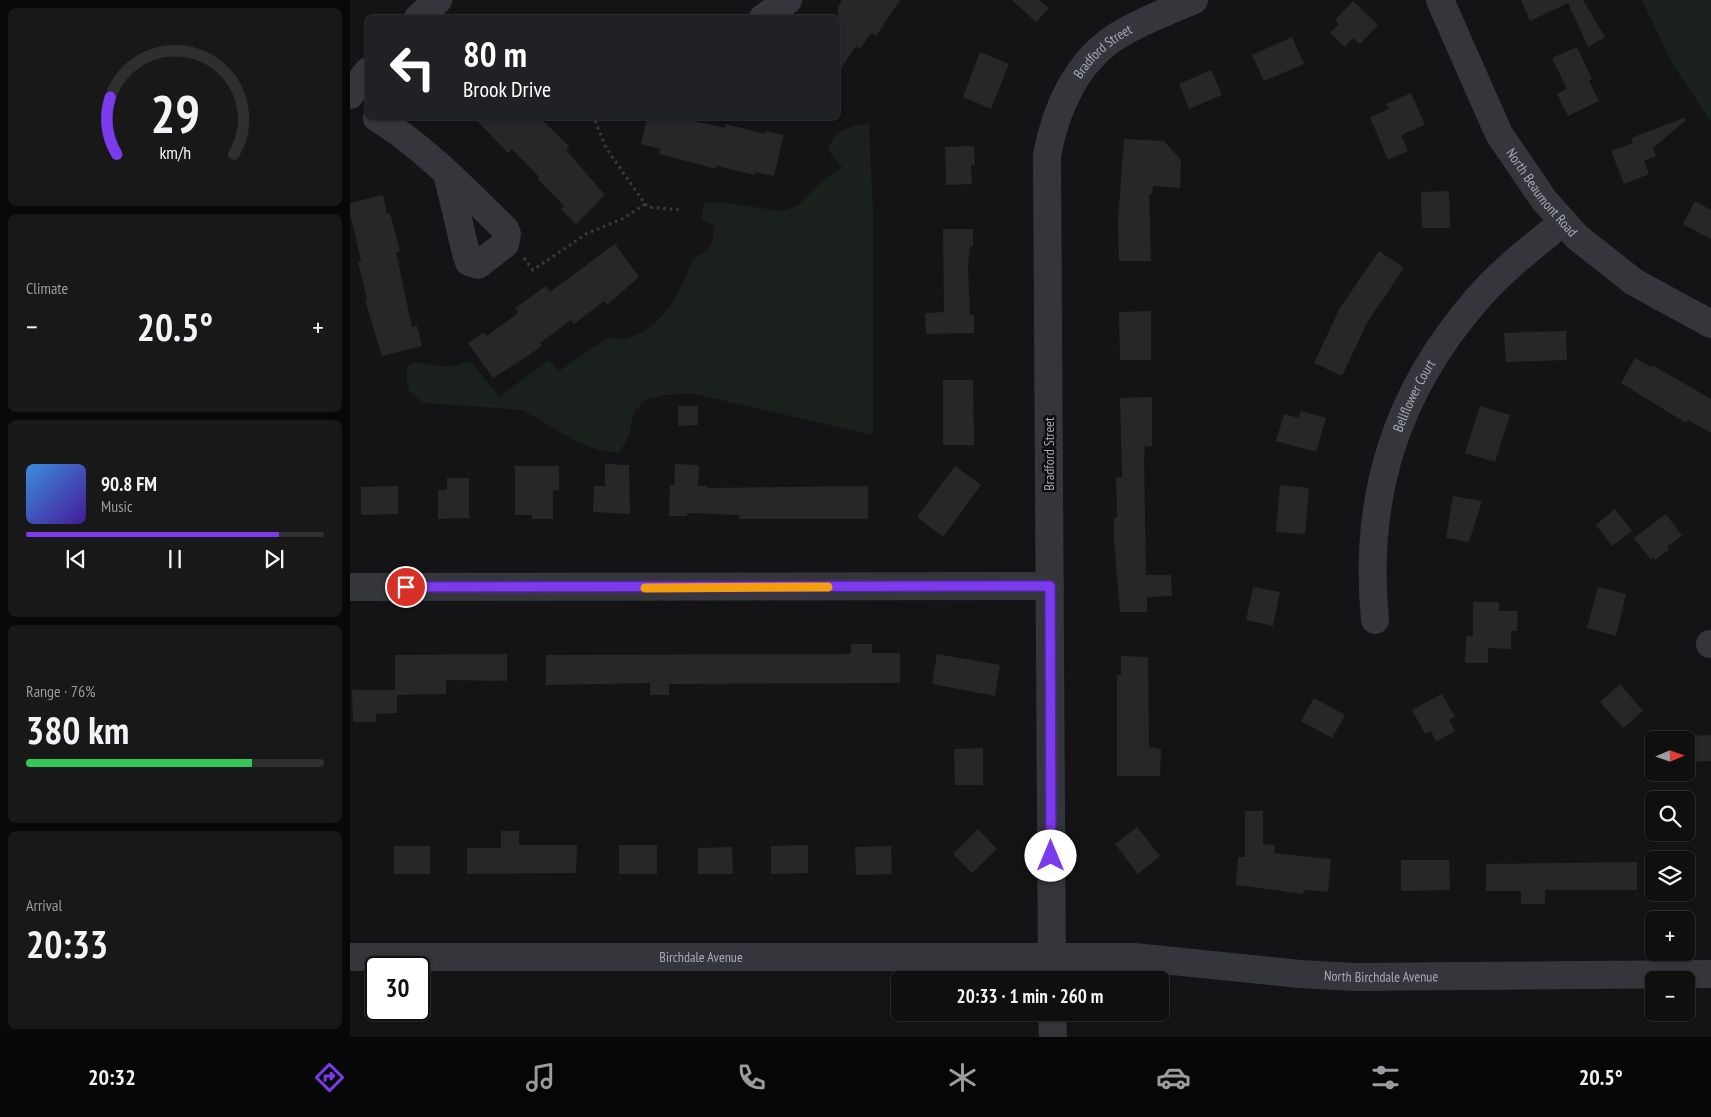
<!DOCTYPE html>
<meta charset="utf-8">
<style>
:root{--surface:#0f0f10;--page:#181819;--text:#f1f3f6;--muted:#9b9c9f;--line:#2f2f30;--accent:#7c3aed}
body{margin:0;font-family:"PT Sans Narrow",sans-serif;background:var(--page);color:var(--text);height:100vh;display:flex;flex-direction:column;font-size:19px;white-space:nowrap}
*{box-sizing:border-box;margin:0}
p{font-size:16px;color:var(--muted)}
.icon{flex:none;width:28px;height:28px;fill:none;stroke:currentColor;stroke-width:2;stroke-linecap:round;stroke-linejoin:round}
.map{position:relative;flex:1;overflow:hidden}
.panel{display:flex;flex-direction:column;gap:8px;padding:8px;background:#080809;width:350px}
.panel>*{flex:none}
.banner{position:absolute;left:15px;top:15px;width:475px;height:105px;border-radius:8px;box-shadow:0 1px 4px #0004,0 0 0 1px var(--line);background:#202124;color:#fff;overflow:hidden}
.needle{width:32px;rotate:88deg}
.tools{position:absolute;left:1295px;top:731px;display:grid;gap:10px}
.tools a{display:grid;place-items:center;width:50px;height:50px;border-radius:8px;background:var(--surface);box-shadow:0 1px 4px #0004,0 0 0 1px var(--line);font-size:25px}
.speed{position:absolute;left:15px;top:956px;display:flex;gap:10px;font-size:25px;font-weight:700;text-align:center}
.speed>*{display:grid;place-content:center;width:65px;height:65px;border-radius:50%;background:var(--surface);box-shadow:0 1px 4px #0004,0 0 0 1px var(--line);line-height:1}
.speed .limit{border:2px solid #111;border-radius:8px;background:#fff;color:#111}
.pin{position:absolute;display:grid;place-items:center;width:42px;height:42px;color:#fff;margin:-21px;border:2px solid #fff;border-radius:50%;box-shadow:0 1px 5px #0007}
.me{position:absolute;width:55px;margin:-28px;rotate:0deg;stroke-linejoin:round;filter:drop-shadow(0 0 4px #0008)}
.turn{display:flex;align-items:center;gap:18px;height:105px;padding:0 15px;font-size:22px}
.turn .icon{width:65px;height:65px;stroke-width:2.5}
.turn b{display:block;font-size:35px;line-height:42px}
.big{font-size:38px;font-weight:700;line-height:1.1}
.panel .tile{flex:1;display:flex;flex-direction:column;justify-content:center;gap:8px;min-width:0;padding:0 18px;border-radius:8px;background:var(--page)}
.panel .dial{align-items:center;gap:0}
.dial svg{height:130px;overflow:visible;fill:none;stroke:var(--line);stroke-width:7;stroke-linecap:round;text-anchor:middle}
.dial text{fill:var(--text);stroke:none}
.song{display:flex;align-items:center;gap:15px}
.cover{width:60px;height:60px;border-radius:8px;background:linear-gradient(135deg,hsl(210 70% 55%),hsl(260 70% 35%))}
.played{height:5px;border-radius:2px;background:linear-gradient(90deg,var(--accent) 85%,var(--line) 85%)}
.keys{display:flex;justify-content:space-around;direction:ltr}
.heat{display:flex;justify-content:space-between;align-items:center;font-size:28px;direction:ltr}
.charge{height:8px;border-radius:4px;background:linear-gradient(90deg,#34c759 76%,var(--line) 0)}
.trip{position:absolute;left:541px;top:971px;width:278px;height:50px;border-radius:8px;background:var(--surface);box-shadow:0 1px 4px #0004,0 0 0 1px var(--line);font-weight:700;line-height:50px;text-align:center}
.dock{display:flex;height:80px;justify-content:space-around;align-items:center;background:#060606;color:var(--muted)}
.dock .icon{width:35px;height:35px}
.dock .on{color:var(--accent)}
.dock b{font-size:22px;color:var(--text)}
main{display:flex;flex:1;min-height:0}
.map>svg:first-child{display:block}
.green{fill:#1a201c}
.building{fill:#27272a}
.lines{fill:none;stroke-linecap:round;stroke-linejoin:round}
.path{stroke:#3b3c41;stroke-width:3;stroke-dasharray:2.5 4;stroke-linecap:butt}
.minor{stroke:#35363b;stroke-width:28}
.route-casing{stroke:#51269a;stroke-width:12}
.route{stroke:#7c3aed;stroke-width:9}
.slow{stroke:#f59e0b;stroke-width:9}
.labels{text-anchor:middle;stroke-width:5;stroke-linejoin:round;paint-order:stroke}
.street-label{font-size:14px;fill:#a6a9b5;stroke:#0f0f11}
</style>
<main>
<section class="panel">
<div class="tile dial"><svg viewBox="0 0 100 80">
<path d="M14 69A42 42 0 1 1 86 69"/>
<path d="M14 69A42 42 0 0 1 10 34" stroke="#7c3aed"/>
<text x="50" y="56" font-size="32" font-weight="700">29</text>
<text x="50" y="72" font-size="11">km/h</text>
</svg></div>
<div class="tile"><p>Climate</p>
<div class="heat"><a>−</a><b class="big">20.5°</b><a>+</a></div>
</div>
<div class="tile">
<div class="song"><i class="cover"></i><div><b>90.8 FM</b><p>Music</p></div></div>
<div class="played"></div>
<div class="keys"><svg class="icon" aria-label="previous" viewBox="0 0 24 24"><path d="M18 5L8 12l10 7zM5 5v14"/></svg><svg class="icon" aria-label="pause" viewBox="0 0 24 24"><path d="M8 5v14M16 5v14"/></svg><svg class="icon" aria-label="next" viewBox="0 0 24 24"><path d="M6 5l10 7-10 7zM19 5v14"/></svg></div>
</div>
<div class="tile"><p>Range · 76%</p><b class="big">380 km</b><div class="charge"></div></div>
<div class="tile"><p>Arrival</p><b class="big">20:33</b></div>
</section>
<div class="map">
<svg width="1361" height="1037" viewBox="0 0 1361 1037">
<rect width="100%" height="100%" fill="#141416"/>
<g class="green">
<polygon points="1292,0 1361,0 1361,122 1322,63"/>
<path d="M519,124L523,215V435L340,393L314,395L295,400L284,412L279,436L269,453L249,450L227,442L173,410L73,403L59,391L56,376L58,365C73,360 75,365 89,366C100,368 109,365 120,361L149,397L199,360L209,371C225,360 241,347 258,339C263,336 271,340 277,338C313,329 332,290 343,258C362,249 363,247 364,226L351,219L354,203L370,202L430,211L448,206L472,181L492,167L478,150C483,130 501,125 519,124Z"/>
</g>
<g class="building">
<polygon points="492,0 550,0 526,36 521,33 510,49 506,46 488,73 488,7"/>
<polygon points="662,0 688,0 699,8 686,22"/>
<polygon points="1171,0 1233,0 1255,37 1238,47 1218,3 1180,21"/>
<polygon points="1003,1 1028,25 1010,44 1003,38 995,47 980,33 989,24 985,20"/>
<polygon points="942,37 954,64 914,81 902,55"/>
<polygon points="1227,47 1242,79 1239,81 1249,101 1218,116 1207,94 1217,89 1202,58"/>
<polygon points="630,52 659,64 641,109 613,97"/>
<polygon points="861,70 872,95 839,109 829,84"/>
<polygon points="1061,93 1075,125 1051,135 1058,151 1038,160 1020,117 1039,109 1036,104"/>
<polygon points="124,118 190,118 220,147 216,150 255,195 226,224 211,209 214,206 188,179 189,177 162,149 158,153"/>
<polygon points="297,118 330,118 375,128 376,124 415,134 415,131 434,135 424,176 405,172 405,175 367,166 366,169 309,154 310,149 291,144"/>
<polygon points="1334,118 1336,120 1303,148 1306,156 1294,161 1299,174 1274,184 1261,151 1283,143 1281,138"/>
<polygon points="774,139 814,141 831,160 830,188 803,186 802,194 799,194 801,261 769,261 768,220"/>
<polygon points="620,146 624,147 625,165 621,165 622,184 596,185 595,147"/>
<polygon points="1099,191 1100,228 1072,228 1071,192"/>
<polygon points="33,195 37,214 40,213 50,251 46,252 62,327 67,326 72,346 32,356 15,300 17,299 8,262 11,261 0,214 0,203"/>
<polygon points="1345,201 1361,210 1361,239 1333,224"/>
<polygon points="593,229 623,229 623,247 620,247 618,266 620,315 624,315 624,333 576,334 575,313 594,312"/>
<polygon points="265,244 289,277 257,305 254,301 224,324 221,320 190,343 192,346 176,357 143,378 118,343 134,332 137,336 168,313 165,308 196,286 200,292"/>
<polygon points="1029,251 1054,268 1018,321 992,376 964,363 990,308"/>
<polygon points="801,311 801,360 770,360 769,312"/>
<polygon points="1216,331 1217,360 1156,362 1154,333"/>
<polygon points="1285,358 1301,367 1302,365 1361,399 1361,433 1338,420 1336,423 1271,383"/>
<polygon points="593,380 623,380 624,445 593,445"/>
<polygon points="802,397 802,446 795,446 794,458 796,575 821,575 822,596 797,597 797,612 770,612 764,540 764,518 767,518 766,477 772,477 770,398"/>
<polygon points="328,406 348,406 348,425 328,426"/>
<polygon points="1130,406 1160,415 1145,462 1115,453"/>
<polygon points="951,411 976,418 966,452 926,441 934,414 949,418"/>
<polygon points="255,464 279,465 280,514 243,512 244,486 255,486"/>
<polygon points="325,464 349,465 348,486 357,486 357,488 518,486 518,519 389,519 389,515 337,513 337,516 319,516 320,485 324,485"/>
<polygon points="165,466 209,466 209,490 203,491 203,519 182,519 182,515 165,515"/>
<polygon points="605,466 631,485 593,537 567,517"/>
<polygon points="97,478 119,478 119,518 88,519 88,490 97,490"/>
<polygon points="930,485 959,488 955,534 926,532"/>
<polygon points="48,486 48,514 11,515 11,487"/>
<polygon points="1103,496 1132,501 1119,542 1096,538"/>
<polygon points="1265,509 1282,531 1262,546 1246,525"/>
<polygon points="1316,514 1332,536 1317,547 1319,550 1305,560 1303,558 1301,560 1284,538"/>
<polygon points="903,587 930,592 923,626 896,620"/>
<polygon points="1248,587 1276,594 1266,636 1237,628"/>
<polygon points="1123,602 1149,602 1149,611 1168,611 1167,631 1161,631 1161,649 1138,648 1138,663 1115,663 1116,636 1123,636"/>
<polygon points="501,644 522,644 522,653 550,653 550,683 319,684 319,695 300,695 300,683 196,685 196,655 501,654"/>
<polygon points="157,654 157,681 96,680 96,694 47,695 47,713 26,714 26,722 3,722 2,690 45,690 45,655"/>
<polygon points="587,654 650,665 645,696 582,684"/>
<polygon points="771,656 798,657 799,747 811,749 810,776 767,776 767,675 771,675"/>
<polygon points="1270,684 1293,711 1273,728 1250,702"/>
<polygon points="1092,694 1105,717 1099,720 1105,731 1086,742 1081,731 1075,734 1062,710"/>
<polygon points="964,698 995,715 982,738 951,721"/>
<polygon points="1361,735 1361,761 1336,762 1336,736"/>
<polygon points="633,748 633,785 605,785 604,749"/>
<polygon points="895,811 913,811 913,844 925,845 924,853 981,859 978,892 954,890 953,894 886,885 888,857 895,857"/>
<polygon points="787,827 810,856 788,874 765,844"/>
<polygon points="628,829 647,849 622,873 603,854"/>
<polygon points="151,831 169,831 169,845 227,845 226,873 117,874 117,848 151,848"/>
<rect x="269" y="845" width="38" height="29"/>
<polygon points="458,845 458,873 421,874 421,846"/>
<rect x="44" y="846" width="36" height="28"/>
<polygon points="541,846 542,874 506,875 505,847"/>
<polygon points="382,847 383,874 348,874 348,848"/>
<polygon points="1051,860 1099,860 1100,890 1051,891"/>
<polygon points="1287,862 1287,890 1195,890 1195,904 1171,904 1171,891 1136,891 1136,864"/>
</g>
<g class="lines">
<g class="path">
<polyline points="295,204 298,207 331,210"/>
<polyline points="174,258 183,270 236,234 274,218 295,204 256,148 244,118"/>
</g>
<g class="minor">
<path id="s1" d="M1090,0L1149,134L1194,200L1227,237L1284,282L1361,324"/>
<polyline points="68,18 88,0"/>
<polyline points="413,18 438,0"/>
<polyline points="0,95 18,71"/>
<path d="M27,118C75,148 114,189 155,229L157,234L155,244L128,265L119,262L116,253L97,173"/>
<polyline points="0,587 700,586"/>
<path id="s2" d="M1025,620C1013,496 1046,392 1128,298C1153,269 1184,246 1213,222"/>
<polyline points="1360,644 1361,644"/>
<path id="s3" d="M0,957H784L950,974L1005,977L1361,974"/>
<path id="s4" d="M702,980L697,156C705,110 726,62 767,36C791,21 818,11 844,0"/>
<polyline points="702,1012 703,1037"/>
</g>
</g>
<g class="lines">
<g class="route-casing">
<polyline id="route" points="56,587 700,586 701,856"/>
</g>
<use href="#route" class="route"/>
<polyline class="slow" points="295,588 478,587"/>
</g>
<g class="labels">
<g class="street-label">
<text dy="5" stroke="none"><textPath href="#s4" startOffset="946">Bradford Street</textPath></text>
<text dy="5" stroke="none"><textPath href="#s1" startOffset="219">North Beaumont Road</textPath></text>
<text dy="5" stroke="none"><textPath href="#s2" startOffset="231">Bellflower Court</textPath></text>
<text transform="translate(699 454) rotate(-90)" y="5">Bradford Street</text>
<text dy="5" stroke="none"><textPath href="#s3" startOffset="351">Birchdale Avenue</textPath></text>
<text dy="5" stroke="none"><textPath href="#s3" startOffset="1032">North Birchdale Avenue</textPath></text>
</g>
</g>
</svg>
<div class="tools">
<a><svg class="needle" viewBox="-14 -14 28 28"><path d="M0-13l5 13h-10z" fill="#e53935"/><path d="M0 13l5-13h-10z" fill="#9b9c9f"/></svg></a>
<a><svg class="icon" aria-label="search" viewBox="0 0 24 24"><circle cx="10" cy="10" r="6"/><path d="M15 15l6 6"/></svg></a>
<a><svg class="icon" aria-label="layers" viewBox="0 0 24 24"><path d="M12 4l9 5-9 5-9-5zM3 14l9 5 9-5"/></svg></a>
<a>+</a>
<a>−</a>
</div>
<div class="speed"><div class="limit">30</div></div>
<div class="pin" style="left:56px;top:587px;background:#d93025"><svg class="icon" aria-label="arrive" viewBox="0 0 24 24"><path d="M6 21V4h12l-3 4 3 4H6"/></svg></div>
<svg class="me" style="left:701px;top:856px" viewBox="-20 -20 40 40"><circle r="19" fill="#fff"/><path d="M0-13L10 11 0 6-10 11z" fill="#7c3aed"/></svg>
<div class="trip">20:33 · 1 min · 260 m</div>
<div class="banner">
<div class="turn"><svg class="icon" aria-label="left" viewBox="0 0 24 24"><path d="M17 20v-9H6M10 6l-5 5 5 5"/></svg><div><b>80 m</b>Brook Drive</div></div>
</div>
</div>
</main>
<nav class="dock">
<b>20:32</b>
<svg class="icon on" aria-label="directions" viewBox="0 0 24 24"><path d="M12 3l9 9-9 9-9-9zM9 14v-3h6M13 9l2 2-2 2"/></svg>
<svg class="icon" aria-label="music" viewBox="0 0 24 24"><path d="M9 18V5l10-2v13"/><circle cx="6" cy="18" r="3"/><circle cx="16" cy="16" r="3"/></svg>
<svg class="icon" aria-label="phone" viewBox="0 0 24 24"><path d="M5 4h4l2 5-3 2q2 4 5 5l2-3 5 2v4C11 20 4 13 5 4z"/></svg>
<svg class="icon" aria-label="climate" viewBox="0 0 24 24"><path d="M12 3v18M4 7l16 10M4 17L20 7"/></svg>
<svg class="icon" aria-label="car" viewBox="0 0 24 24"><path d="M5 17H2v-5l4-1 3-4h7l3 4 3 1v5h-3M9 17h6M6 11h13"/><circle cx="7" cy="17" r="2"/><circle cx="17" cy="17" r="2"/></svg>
<svg class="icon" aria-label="filters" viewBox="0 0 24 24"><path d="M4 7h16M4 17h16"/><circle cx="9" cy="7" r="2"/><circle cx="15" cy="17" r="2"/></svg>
<b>20.5°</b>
</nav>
